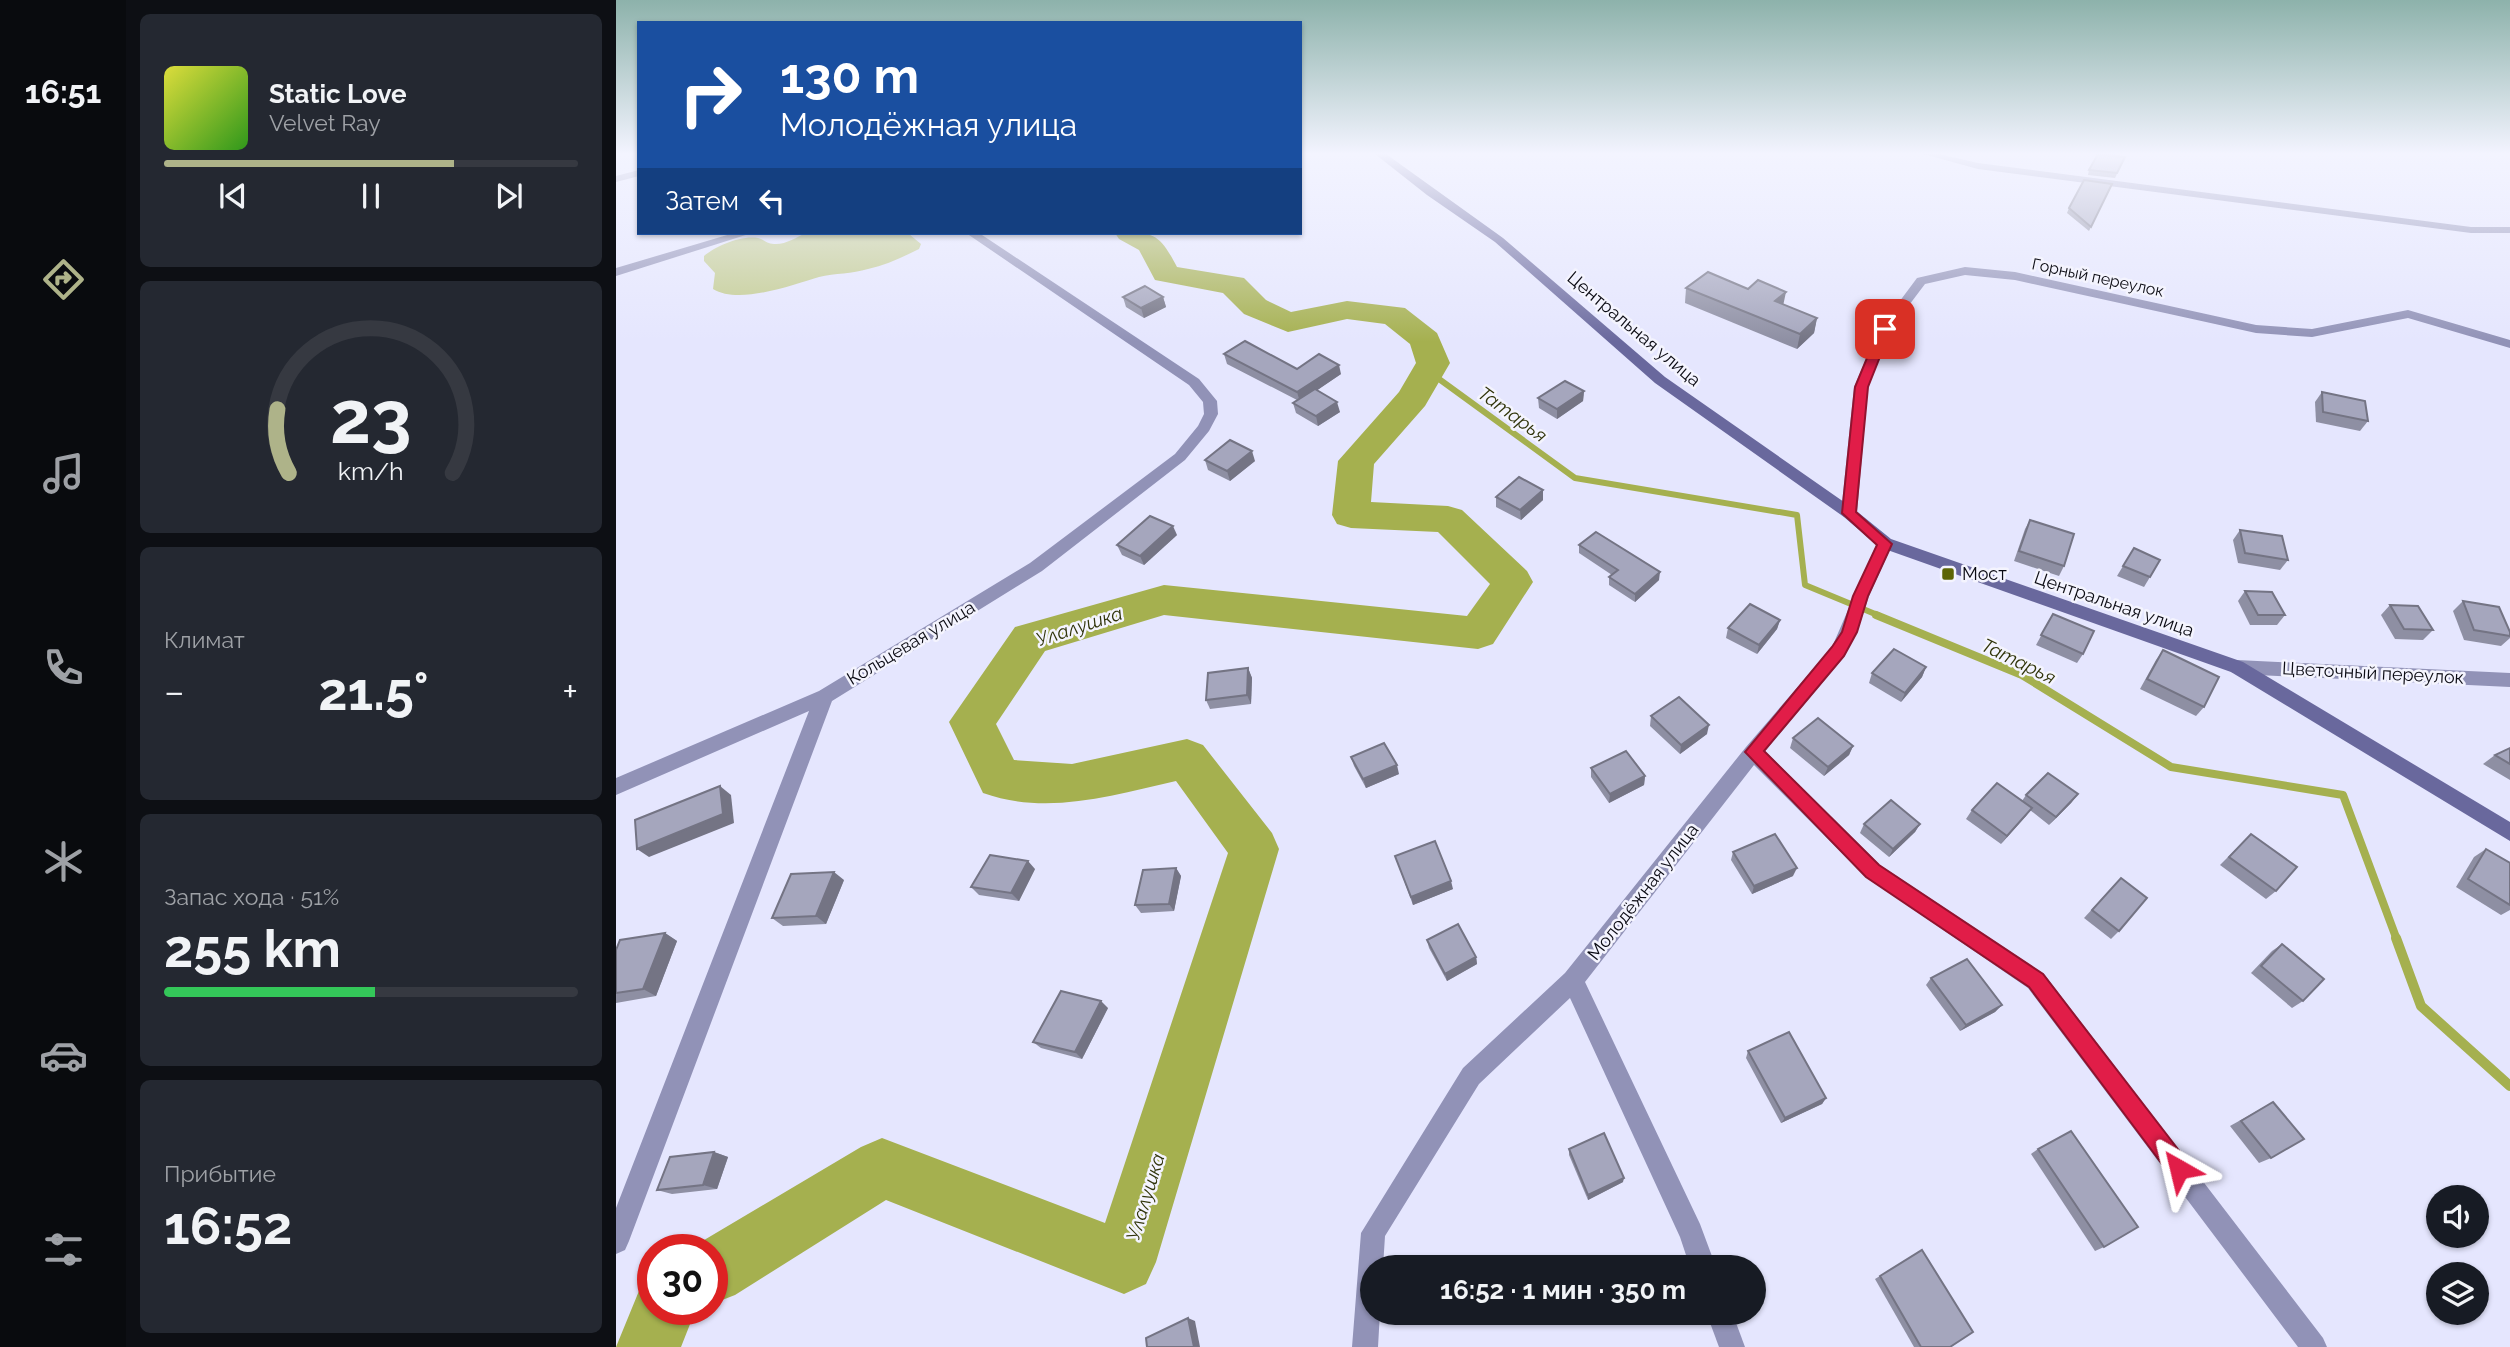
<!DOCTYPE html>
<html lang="ru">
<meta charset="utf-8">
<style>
:root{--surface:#171b24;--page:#242831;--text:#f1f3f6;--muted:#9ea1a6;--line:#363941;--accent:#aeb389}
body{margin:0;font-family:Raleway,sans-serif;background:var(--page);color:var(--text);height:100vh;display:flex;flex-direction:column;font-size:26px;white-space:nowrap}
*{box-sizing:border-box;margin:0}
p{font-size:23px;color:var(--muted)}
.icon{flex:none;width:38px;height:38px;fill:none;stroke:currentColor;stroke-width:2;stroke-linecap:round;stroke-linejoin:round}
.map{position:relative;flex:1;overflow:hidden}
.details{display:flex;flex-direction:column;gap:14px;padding:14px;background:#0d0f14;width:490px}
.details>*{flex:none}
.hud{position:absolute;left:21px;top:21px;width:665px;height:214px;border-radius:0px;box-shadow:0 2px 5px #0004;background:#1a4fa0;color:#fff;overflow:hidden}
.fabs{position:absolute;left:1810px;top:1185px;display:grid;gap:14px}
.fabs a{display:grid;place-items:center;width:63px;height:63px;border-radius:50%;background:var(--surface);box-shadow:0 2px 5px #0004;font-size:35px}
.speed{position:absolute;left:21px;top:1234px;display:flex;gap:14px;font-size:35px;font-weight:700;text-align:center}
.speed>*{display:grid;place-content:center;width:91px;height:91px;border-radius:50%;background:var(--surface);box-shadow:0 2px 5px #0004;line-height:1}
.speed .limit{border:10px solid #d22;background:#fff;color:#111}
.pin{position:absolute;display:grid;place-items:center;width:60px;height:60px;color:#fff;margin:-30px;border-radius:14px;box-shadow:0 4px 10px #0006}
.me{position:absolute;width:77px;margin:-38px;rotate:323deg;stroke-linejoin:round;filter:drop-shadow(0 0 5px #0008)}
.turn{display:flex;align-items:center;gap:24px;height:147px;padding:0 28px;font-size:32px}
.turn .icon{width:91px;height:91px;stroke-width:2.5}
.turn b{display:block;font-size:49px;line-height:60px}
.then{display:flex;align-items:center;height:66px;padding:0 28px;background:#0003;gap:14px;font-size:26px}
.big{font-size:52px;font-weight:700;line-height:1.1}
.details .card{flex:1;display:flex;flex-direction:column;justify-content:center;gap:10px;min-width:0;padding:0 24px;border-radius:10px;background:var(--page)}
.details .dial{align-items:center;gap:0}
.dial svg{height:182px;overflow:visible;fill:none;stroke:var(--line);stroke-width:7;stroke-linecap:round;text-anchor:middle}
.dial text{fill:var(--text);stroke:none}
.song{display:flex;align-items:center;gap:21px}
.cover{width:84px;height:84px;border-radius:10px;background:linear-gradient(135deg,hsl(60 70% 55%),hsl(110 70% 35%))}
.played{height:7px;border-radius:4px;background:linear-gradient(90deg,var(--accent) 70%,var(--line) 70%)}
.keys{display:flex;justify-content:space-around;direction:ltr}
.heat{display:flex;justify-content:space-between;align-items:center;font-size:38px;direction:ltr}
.charge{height:10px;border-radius:5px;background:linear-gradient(90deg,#34c759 51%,var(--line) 0)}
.trip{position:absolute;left:744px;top:1255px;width:406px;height:70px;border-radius:35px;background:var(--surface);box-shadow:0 2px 5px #0004;font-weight:700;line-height:70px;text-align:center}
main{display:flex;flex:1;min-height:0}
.dock{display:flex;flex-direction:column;width:126px;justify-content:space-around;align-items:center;background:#090b0e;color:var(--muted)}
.dock .icon{width:49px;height:49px}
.dock .selected{color:var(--accent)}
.dock b{font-size:32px;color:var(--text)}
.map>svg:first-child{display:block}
.green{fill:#c1ca8c}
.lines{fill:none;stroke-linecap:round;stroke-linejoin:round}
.stream-far2{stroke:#a5b04f;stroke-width:6}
.stream-far1{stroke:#a5b04f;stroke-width:8}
.stream{stroke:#a5b04f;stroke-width:10}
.river{fill:#a5b04f;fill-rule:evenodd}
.street{fill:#9192b7;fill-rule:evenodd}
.secondary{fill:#69689d;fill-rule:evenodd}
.wall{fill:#8e8fa3}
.shaded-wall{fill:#747484}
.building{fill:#a5a6bd;stroke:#747484;stroke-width:2}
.route{fill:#e11d48;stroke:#92132f;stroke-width:2}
.poi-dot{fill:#5d6504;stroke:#f4f4fe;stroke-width:2.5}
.labels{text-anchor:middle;stroke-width:5;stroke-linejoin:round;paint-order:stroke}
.far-street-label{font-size:16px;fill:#0b0b13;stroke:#f4f4fe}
.street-label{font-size:18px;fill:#0b0b13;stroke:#f4f4fe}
.poi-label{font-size:18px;fill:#0b0b13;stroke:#f4f4fe;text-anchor:start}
.water-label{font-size:19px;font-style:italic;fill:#30340a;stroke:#f4f4fe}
</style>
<main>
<nav class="dock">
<b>16:51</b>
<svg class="icon selected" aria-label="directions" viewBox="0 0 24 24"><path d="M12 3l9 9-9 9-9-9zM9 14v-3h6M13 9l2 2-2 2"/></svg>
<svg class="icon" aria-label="music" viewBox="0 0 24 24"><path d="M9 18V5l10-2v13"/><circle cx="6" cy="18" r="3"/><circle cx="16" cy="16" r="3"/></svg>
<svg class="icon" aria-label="phone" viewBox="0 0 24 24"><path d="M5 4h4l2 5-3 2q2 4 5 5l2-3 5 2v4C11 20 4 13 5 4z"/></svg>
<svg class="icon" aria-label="climate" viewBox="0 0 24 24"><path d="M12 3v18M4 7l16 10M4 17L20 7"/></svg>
<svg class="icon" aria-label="car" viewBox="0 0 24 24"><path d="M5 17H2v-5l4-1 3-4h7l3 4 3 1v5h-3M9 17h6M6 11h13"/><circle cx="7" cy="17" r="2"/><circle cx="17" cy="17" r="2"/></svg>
<svg class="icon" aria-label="filters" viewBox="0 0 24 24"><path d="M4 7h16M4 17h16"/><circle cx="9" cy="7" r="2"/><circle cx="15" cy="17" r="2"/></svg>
</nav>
<section class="details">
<div class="card">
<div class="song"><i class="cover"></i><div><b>Static Love</b><p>Velvet Ray</p></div></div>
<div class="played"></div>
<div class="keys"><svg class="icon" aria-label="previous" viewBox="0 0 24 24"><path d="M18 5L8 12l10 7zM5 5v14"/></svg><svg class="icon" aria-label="pause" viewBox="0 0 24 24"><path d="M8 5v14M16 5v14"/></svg><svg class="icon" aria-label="next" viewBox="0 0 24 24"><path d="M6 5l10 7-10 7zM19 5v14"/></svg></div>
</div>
<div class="card dial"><svg viewBox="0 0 100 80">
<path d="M14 69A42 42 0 1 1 86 69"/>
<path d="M14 69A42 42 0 0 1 9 41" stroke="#aeb389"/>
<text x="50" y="56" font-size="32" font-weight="700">23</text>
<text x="50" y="72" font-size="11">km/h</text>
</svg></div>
<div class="card"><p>Климат</p>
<div class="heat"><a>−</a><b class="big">21.5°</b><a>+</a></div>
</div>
<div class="card"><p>Запас хода · 51%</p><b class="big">255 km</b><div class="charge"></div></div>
<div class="card"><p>Прибытие</p><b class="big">16:52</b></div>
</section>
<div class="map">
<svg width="1894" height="1347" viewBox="0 0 1894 1347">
<rect width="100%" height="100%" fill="#e5e6fe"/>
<path class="green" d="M190,233H280L293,234L305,244L303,249C287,257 270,265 252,269C236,274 219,273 203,277C176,285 123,305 97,289L99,273L88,261V256C100,246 125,235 142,238C147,239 151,244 158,244C169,245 181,237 190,233Z"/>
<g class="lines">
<polyline class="stream-far2" points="812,371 959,478 1181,515 1189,585 1264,616"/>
<polyline class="stream-far1" points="1260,615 1406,675 1555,767 1727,795 1781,940"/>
<polyline class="stream" points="1780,938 1805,1006 1894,1086"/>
<g class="river">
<path d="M499,233C538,233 542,231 561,267L628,278L650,300L675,312L731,301L789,308L821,333L834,363L809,406L758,464L755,502L832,506L846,510L911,571L917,582L877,644L862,649L548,615L429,651L380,724L398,760L456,764L571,739L587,745L656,833L663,849L540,1262L530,1284L508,1294L270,1200L119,1295L96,1304V1250L73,1249L245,1147L266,1138L489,1223L612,853L560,781C497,795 432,816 367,793L333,722L399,627L548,585L851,616L874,584L822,532L735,528L721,524L716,515L722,461L783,392L800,363L794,344L769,324L731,319L672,332L628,314L607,293L539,280L523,250L503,239Z"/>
<polygon points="37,1281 37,1309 80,1309 65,1347 0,1347 25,1286"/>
</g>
<g class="street">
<polygon points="1307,154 1323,154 1362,163 1855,227 1894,227 1894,233 1855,233 1362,169"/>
<polygon points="23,170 23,176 0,182 0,176"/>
<polygon points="118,233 136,233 0,276 0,268"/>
<polygon points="350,233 363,233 583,379 601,401 602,414 593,431 569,460 426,571 216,701 13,1241 9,1250 0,1254 0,1208 193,711 0,795 0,778 203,691 414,563 559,454 582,426 588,414 587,402 573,385"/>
<polygon points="1349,267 1399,272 1640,325 1696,329 1792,310 1894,340 1894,348 1792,318 1696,337 1640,333 1399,280 1349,275 1309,284 1275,329 1252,387 1241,513 1233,518 1228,517 1225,513 1238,387 1263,329 1301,278"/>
<polygon points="1269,537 1277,543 1253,596 1241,632 1228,657 1149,751 1264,865 1428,974 1707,1338 1711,1347 1682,1347 1412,988 1250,877 1138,765 969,982 1084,1224 1100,1267 1074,1267 1064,1237 954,998 863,1084 769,1236 767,1267 756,1267 756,1312 764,1312 762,1347 736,1347 745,1233 847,1068 949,973 1130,747 1216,647 1261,543"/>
<polygon points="1621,660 1894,673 1894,687 1621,674 1615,672 1612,667 1615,662"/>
<polygon points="1090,1312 1116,1312 1129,1347 1103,1347"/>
</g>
<polygon class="secondary" points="759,154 770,154 887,238 1049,377 1238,509 1275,539 1627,662 1894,822 1894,841 1615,672 1263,547 1228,517 1039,383 879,242 811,195"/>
</g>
<g class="wall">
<polygon points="1509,157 1499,178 1472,175 1473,170"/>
<polygon points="1496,184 1473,231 1451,213 1453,208"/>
<polygon points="1070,288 1201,318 1198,333 1181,349 1069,303"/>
<polygon points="507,297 547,297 550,307 528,318 510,307"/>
<polygon points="608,354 681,369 725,374 701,390 724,412 702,426 680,413 677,403 681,400 611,364"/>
<polygon points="968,391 967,401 941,419 923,408 922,398"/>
<polygon points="1706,392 1752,421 1744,431 1700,422 1699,402"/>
<polygon points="589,460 639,461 614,481 592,470"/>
<polygon points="880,497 927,500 905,520 880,507"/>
<polygon points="1414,520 1448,566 1443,576 1398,561 1409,529"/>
<polygon points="1624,530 1672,560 1664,570 1622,563 1617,540"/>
<polygon points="561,535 528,565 506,555 501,545"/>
<polygon points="963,545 1043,580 1019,602 993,585 993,577 996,575 963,553"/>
<polygon points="1518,548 1534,577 1528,587 1501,576"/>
<polygon points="1629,591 1669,615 1661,625 1634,625 1622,601"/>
<polygon points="1847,601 1894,632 1894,638 1885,646 1848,640 1837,611"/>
<polygon points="1774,605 1817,630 1807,640 1779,639 1765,615"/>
<polygon points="1437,614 1467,654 1461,663 1420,645"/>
<polygon points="1164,620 1161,629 1141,654 1110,638 1112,628"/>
<polygon points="1547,650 1588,707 1580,716 1524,689 1540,660"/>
<polygon points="1310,667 1306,677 1285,702 1253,683 1256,673"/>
<polygon points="632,668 636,678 635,704 594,709 590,700"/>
<polygon points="1035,716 1091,734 1064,754 1034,726"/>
<polygon points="1177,738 1237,746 1233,755 1208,776 1174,748"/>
<polygon points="1894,748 1894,780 1867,764 1879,755"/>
<polygon points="735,757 783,774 750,788 738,766"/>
<polygon points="975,768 1029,776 1028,785 993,803 975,777"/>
<polygon points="1462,794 1455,803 1433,825 1414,810 1385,844 1350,819 1356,810 1406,801 1410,795"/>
<polygon points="1248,824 1304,824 1299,832 1273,857 1244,833"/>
<polygon points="1635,834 1660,891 1650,899 1604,865"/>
<polygon points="1870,849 1894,905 1894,910 1885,915 1840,887 1858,857"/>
<polygon points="1117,852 1177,876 1136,894 1115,860"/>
<polygon points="779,856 837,889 797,905"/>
<polygon points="560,868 565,876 558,911 525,913 519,905"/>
<polygon points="419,869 403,901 363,895 355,887"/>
<polygon points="1505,878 1503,931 1495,939 1468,918"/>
<polygon points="228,880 210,924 167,926 156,918"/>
<polygon points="49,933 61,941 40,996 0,1003 0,950"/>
<polygon points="811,940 860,957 861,964 831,981 813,948"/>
<polygon points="1666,944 1687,1001 1676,1008 1635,973 1656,951"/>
<polygon points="1315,978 1386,1005 1379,1012 1344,1031 1310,985"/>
<polygon points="492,1008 466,1059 425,1048 417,1042"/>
<polygon points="1132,1051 1210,1098 1206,1104 1165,1123 1130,1058"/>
<polygon points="1657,1102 1655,1158 1643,1163 1614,1126"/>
<polygon points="953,1149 1007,1182 972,1200 953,1155"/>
<polygon points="1422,1149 1488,1247 1479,1251 1415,1154"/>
<polygon points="98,1152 112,1157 101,1189 56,1194 41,1190"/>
<polygon points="1306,1250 1334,1347 1298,1347 1259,1279"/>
</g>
<g class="shaded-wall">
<polygon points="1170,292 1167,306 1159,301"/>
<polygon points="547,297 550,307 528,318 525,308"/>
<polygon points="1201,318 1198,333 1181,349 1184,334"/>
<polygon points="723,365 725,374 684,402 681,392"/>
<polygon points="968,391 967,401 941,419 941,409"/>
<polygon points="721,402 724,412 702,426 700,416"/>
<polygon points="636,451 639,461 614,481 611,471"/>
<polygon points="927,490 927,500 905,520 904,510"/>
<polygon points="557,526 561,535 528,565 524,556"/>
<polygon points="1044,572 1043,580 1019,602 1019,594"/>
<polygon points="1164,620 1161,629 1141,654 1143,645"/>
<polygon points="1310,667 1306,677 1285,702 1289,693"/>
<polygon points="632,668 636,678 635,704 631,695"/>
<polygon points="1093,725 1091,734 1064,754 1065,745"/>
<polygon points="1237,746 1233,755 1208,776 1212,767"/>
<polygon points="781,765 783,774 750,788 747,779"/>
<polygon points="1029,776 1028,785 993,803 994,794"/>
<polygon points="104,786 115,795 118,823 33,857 21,849"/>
<polygon points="1462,794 1455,803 1433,825 1440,817"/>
<polygon points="1416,808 1410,816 1385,844 1391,836"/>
<polygon points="1304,824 1299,832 1273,857 1277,849"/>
<polygon points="412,861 419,869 403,901 395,893"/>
<polygon points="560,868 565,876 558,911 553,904"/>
<polygon points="1181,868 1177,876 1136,894 1138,886"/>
<polygon points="218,872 228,880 210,924 200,916"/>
<polygon points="835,881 837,889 797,905 795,897"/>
<polygon points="49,933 61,941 40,996 27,989"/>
<polygon points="860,957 861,964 831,981 829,974"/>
<polygon points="485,1001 492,1008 466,1059 459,1052"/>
<polygon points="1386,1005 1379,1012 1344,1031 1350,1025"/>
<polygon points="1210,1098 1206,1104 1165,1123 1169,1118"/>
<polygon points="98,1152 112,1157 101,1189 87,1185"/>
<polygon points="1008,1178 1007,1182 972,1200 972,1195"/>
<polygon points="572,1318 579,1321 584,1347 578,1347"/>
</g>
<g class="building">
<polygon points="1482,154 1509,157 1501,173 1473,170"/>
<polygon points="1468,180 1496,184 1475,227 1453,208"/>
<polygon points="1092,272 1132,289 1142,280 1170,292 1159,301 1201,318 1184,334 1070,288"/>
<polygon points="529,286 547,297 525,308 507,297"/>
<polygon points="629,341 681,369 703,354 723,365 681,392 608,354"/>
<polygon points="949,381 968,391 941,409 922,398"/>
<polygon points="699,389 721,402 700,416 677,403"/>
<polygon points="1706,392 1749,401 1752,421 1707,412"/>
<polygon points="614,440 636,451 611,471 589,460"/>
<polygon points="903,477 927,490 904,510 880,497"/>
<polygon points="534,516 557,526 524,556 501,545"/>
<polygon points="1414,520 1458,534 1448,566 1403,551"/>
<polygon points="1624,530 1666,536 1672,560 1629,553"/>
<polygon points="980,532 1044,572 1019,594 993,577 1002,570 963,545"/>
<polygon points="1518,548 1544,560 1534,577 1507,566"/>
<polygon points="1629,591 1656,592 1669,615 1642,615"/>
<polygon points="1847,601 1883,607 1894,632 1894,636 1858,630"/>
<polygon points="1134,604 1164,620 1143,645 1112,628"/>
<polygon points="1774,605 1802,606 1817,630 1788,629"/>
<polygon points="1437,614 1478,631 1467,654 1425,635"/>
<polygon points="1278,649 1310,667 1289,693 1256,673"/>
<polygon points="1547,650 1603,677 1588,707 1531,679"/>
<polygon points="632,668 631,695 590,700 592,673"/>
<polygon points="1063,697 1093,725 1065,745 1035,716"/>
<polygon points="1202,718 1237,746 1212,767 1177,738"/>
<polygon points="768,743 781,765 747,779 735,757"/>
<polygon points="1894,748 1894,764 1879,755"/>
<polygon points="1010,751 1029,776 994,794 975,768"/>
<polygon points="1432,773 1462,794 1440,817 1410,795"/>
<polygon points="1381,783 1416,808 1391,836 1356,810"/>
<polygon points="104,786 107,814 21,849 19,820"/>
<polygon points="1275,800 1304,824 1277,849 1248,824"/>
<polygon points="1159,834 1181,868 1138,886 1117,852"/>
<polygon points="1635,834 1681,867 1660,891 1613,857"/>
<polygon points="819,841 835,881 795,897 779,856"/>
<polygon points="1870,849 1894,863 1894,905 1852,879"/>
<polygon points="374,855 412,861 395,893 355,887"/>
<polygon points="560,868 553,904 519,905 527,870"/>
<polygon points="218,872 200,916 156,918 175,874"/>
<polygon points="1505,878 1531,898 1503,931 1476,910"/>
<polygon points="842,924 860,957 829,974 811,940"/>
<polygon points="49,933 27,989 0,993 0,950 4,940"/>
<polygon points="1666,944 1708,979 1687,1001 1645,966"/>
<polygon points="1351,959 1386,1005 1350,1025 1315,978"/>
<polygon points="445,991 485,1001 459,1052 417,1042"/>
<polygon points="1173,1032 1210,1098 1169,1118 1132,1051"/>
<polygon points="1657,1102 1688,1139 1655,1158 1625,1121"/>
<polygon points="1455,1131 1522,1227 1488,1247 1422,1149"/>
<polygon points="988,1133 1008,1178 972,1195 953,1149"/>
<polygon points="98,1152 87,1185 41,1190 54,1157"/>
<polygon points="1306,1250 1357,1332 1334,1347 1305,1347 1264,1276"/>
<polygon points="572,1318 578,1347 531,1347 530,1338"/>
</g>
<linearGradient id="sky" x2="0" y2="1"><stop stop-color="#8db2ab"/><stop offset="0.45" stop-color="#f3f4ff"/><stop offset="1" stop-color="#f3f4ff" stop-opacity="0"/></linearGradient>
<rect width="1894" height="342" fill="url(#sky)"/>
<polygon class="route" points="1269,326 1275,329 1252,387 1240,512 1276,544 1252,596 1241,632 1228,656 1148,751 1263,865 1427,974 1571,1161 1574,1169 1571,1176 1563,1180 1555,1176 1413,987 1250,877 1129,752 1216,647 1226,632 1237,596 1261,545 1226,513 1239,387 1263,329"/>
<rect class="poi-dot" x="1325" y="567" width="14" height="14" rx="3.5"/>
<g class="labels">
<g class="far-street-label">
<text transform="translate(1482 277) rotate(12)" y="6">Горный переулок</text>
</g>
<g class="street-label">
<text transform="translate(1018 329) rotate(40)" y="6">Центральная улица</text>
<text transform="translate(1498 604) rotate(19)" y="6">Центральная улица</text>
<text transform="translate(295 643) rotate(-31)" y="6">Кольцевая улица</text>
<text transform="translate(1757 673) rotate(3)" y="6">Цветочный переулок</text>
<text transform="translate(1027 892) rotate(-52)" y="6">Молодёжная улица</text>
</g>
<g class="poi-label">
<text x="1346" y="580">Мост</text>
</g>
<g class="water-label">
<text transform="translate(897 414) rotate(36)" y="7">Татарья</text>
<text transform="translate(463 626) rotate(-18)" y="7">Улалушка</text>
<text transform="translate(1403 661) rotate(26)" y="7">Татарья</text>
<text transform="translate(529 1197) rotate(-73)" y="7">Улалушка</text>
</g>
</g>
</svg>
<div class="fabs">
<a><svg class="icon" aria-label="sound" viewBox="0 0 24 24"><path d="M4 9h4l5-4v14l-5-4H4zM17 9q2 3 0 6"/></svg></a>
<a><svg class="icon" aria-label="layers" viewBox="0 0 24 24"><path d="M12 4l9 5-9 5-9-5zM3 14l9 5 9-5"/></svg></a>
</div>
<div class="speed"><div class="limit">30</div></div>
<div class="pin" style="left:1269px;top:329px;background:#d93025"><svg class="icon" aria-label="arrive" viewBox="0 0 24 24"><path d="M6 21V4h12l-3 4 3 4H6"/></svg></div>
<svg class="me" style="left:1563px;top:1169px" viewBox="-20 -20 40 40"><path d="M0-17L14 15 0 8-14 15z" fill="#e11d48" stroke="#fff" stroke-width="4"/></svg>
<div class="trip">16:52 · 1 мин · 350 m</div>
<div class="hud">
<div class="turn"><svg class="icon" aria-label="right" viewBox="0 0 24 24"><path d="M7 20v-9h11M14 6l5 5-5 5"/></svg><div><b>130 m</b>Молодёжная улица</div></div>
<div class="then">Затем<svg class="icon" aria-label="left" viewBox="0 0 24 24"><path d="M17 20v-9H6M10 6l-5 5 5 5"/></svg></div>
</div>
</div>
</main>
